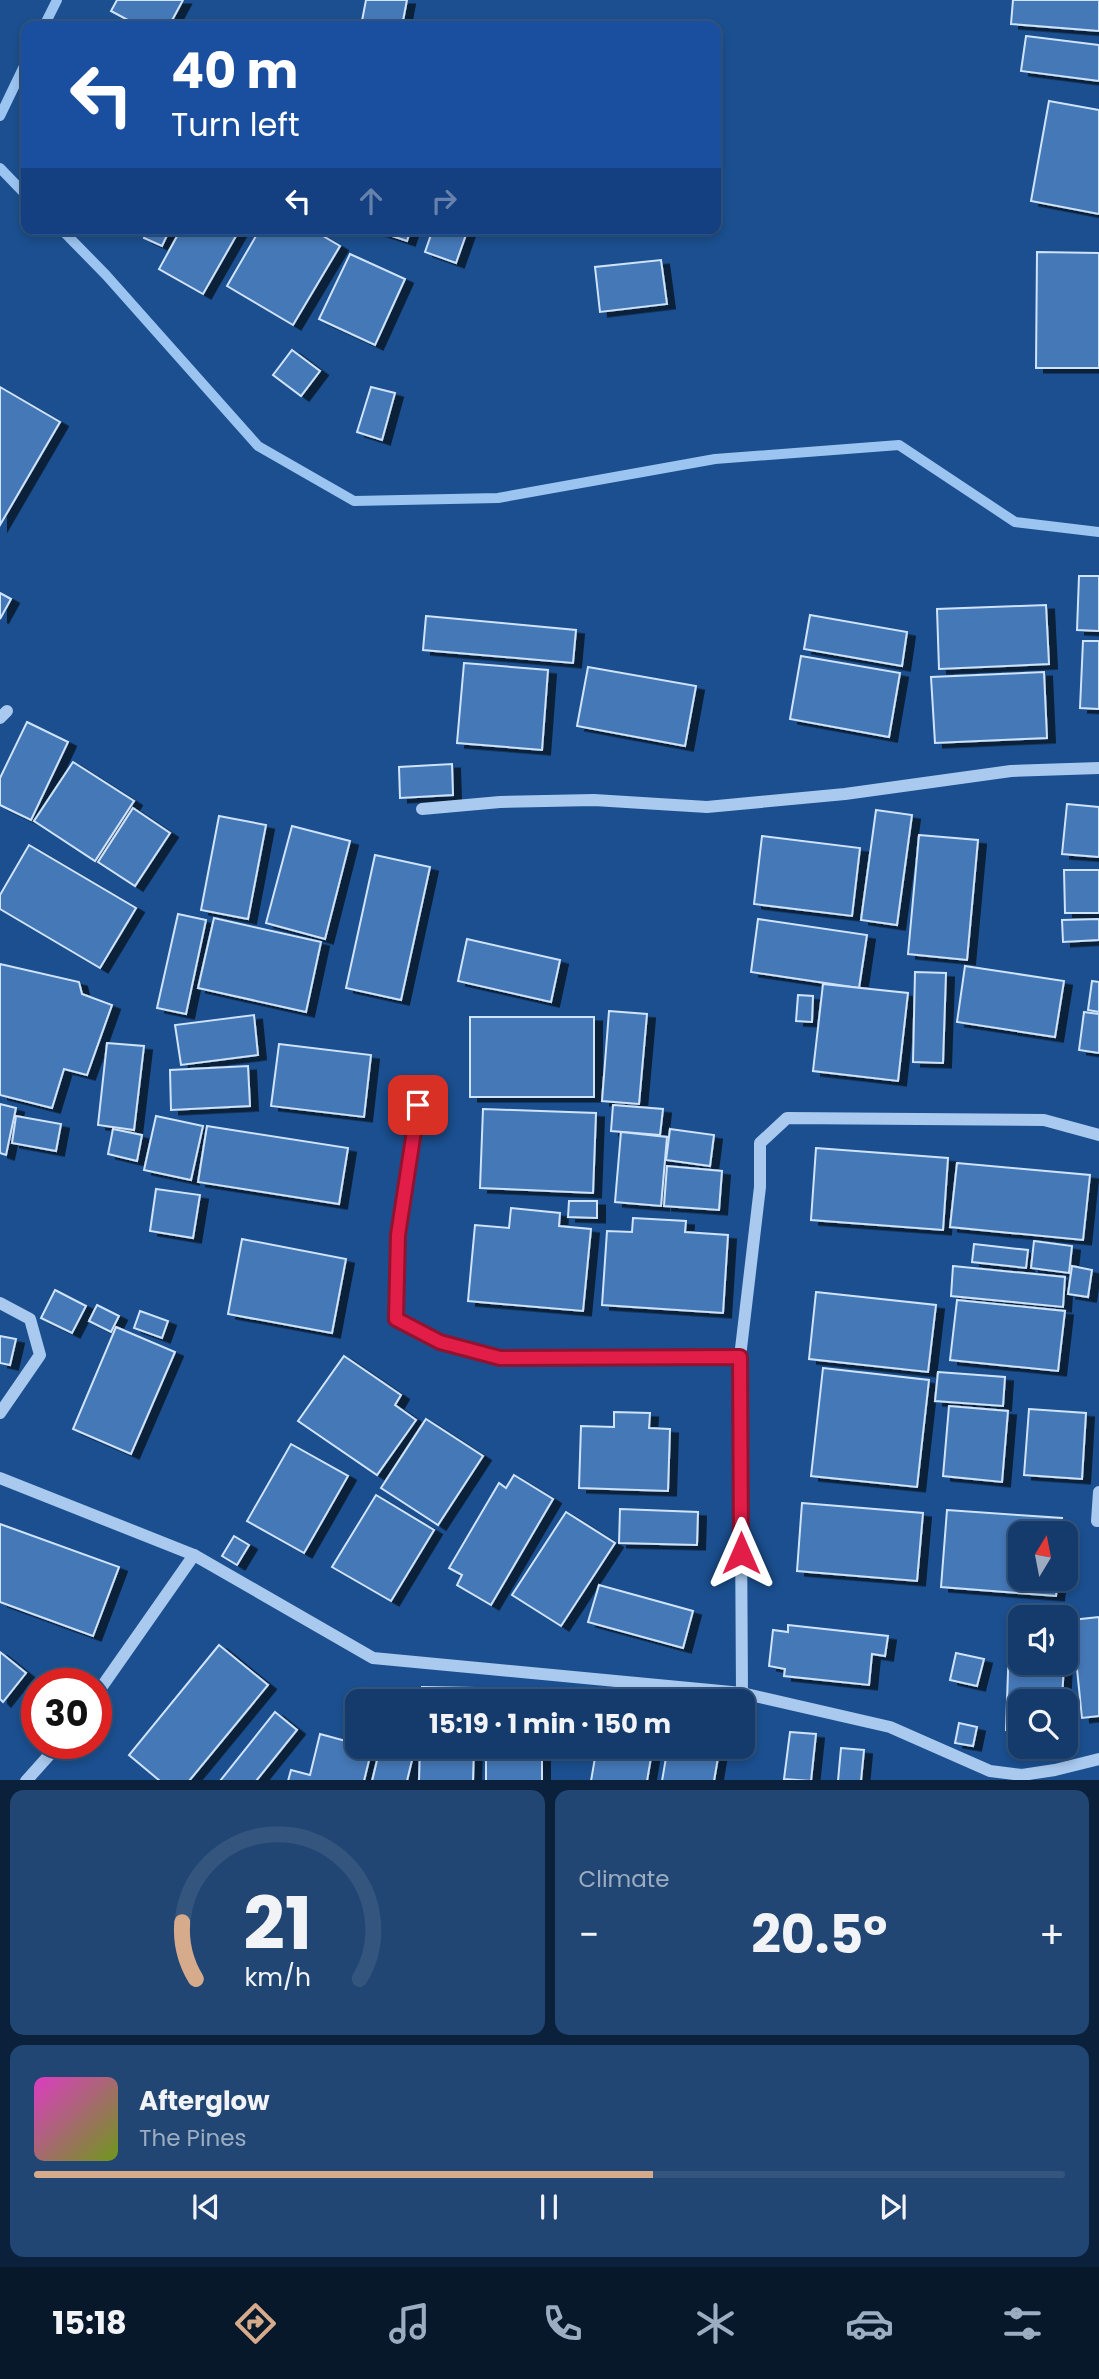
<!DOCTYPE html>
<meta charset="utf-8">
<style>
:root{--surface:#143b6b;--page:#214673;--text:#f1f3f6;--muted:#9dadc1;--line:#33557e;--accent:#d6ab8b}
body{margin:0;font-family:Poppins,sans-serif;background:var(--page);color:var(--text);height:100vh;display:flex;flex-direction:column;font-size:26px;white-space:nowrap}
*{box-sizing:border-box;margin:0}
p{font-size:23px;color:var(--muted)}
.icon{flex:none;width:38px;height:38px;fill:none;stroke:currentColor;stroke-width:2;stroke-linecap:round;stroke-linejoin:round}
.map{position:relative;height:1780px;overflow:hidden}
.panel{display:flex;flex-direction:column;gap:10px;padding:10px;background:#0b203b;flex:1}
.panel>*{flex:none}
.banner{position:absolute;left:21px;top:21px;width:700px;height:214px;border-radius:14px;box-shadow:0 4px 10px #0003,0 0 0 2px var(--line);background:#1a4fa0;color:#fff;overflow:hidden}
.needle{width:46px;rotate:10deg}
.buttons{position:absolute;left:1008px;top:1521px;display:grid;gap:14px}
.buttons a{display:grid;place-items:center;width:70px;height:70px;border-radius:14px;background:var(--surface);box-shadow:0 4px 10px #0003,0 0 0 2px var(--line);font-size:35px}
.speed{position:absolute;left:21px;top:1668px;display:flex;gap:14px;font-size:35px;font-weight:700;text-align:center}
.speed>*{display:grid;place-content:center;width:91px;height:91px;border-radius:50%;background:var(--surface);box-shadow:0 4px 10px #0003,0 0 0 2px var(--line);line-height:1}
.speed .limit{border:10px solid #d22;background:#fff;color:#111}
.pin{position:absolute;display:grid;place-items:center;width:60px;height:60px;color:#fff;margin:-30px;border-radius:14px;box-shadow:0 4px 10px #0006}
.me{position:absolute;width:77px;margin:-38px;rotate:0deg;stroke-linejoin:round;filter:drop-shadow(0 0 5px #0008)}
.turn{display:flex;align-items:center;gap:24px;height:147px;padding:0 35px;font-size:32px}
.turn .icon{width:91px;height:91px;stroke-width:2.5}
.turn b{display:block;font-size:49px;line-height:60px}
.lanes{display:flex;align-items:center;height:66px;padding:0 35px;background:#0003;justify-content:center;gap:35px;direction:ltr}
.lanes .off{opacity:.35}
.big{font-size:52px;font-weight:700;line-height:1.1}
.panel .card{flex:1;display:flex;flex-direction:column;justify-content:center;gap:10px;min-width:0;padding:0 24px;border-radius:14px;background:var(--page)}
.panel .dial{align-items:center;gap:0}
.dial svg{height:182px;overflow:visible;fill:none;stroke:var(--line);stroke-width:7;stroke-linecap:round;text-anchor:middle}
.dial text{fill:var(--text);stroke:none}
.song{display:flex;align-items:center;gap:21px}
.cover{width:84px;height:84px;border-radius:10px;background:linear-gradient(135deg,hsl(310 70% 55%),hsl(80 70% 35%))}
.played{height:7px;border-radius:4px;background:linear-gradient(90deg,var(--accent) 60%,var(--line) 60%)}
.keys{display:flex;justify-content:space-around;direction:ltr}
.heat{display:flex;justify-content:space-between;align-items:center;font-size:38px;direction:ltr}
.panel .tiles{flex:1;display:grid;gap:10px;grid-template-columns:1fr 1fr}
.card:last-child{grid-column:span 2}
.trip{position:absolute;left:345px;top:1689px;width:410px;height:70px;border-radius:14px;background:var(--surface);box-shadow:0 4px 10px #0003,0 0 0 2px var(--line);font-weight:700;line-height:70px;text-align:center}
.menu{display:flex;height:112px;justify-content:space-around;align-items:center;background:#08182b;color:var(--muted)}
.menu .icon{width:49px;height:49px}
.menu .on{color:var(--accent)}
.menu b{font-size:32px;color:var(--text)}
.map>svg:first-child{display:block}
.lines{fill:none;stroke-linecap:round;stroke-linejoin:round}
.stream{stroke:#9cc4f0;stroke-width:10}
.building{fill:#4478b7;stroke:#cfe3fa;stroke-width:2;filter:url(#shadow)}
.minor{stroke:#a9c9ee;stroke-width:12}
.route-casing{stroke:#92132f;stroke-width:18}
.route{stroke:#e11d48;stroke-width:12}
</style>
<div class="map">
<svg width="1099" height="1781" viewBox="0 0 1099 1781">
<defs>
<filter id="shadow"><feDropShadow dx="8" dy="4.5" stdDeviation="0" flood-color="#0009"/></filter>
</defs>
<rect width="100%" height="100%" fill="#1b4f8f"/>
<g class="lines">
<g class="stream">
<polyline points="44,26 57,0"/>
<polyline points="0,116 26,62"/>
<polyline points="0,168 26,195"/>
<polyline points="61,229 106,275 258,446 354,501 498,498 715,459 899,445 1015,522 1099,532"/>
</g>
</g>
<g class="building">
<polygon points="117,0 183,0 169,26 139,26 111,11"/>
<polygon points="366,0 407,0 402,26 361,26"/>
<polygon points="1013,0 1099,0 1099,31 1011,24"/>
<polygon points="1026,36 1099,45 1099,81 1021,71"/>
<polygon points="1049,101 1099,110 1099,214 1031,201"/>
<polygon points="148,229 170,229 162,246 144,238"/>
<polygon points="181,229 240,229 203,294 159,269"/>
<polygon points="260,229 311,229 340,246 293,325 227,286"/>
<polygon points="371,229 411,229 407,241"/>
<polygon points="433,229 468,229 456,263 425,252"/>
<polygon points="1037,252 1099,253 1099,368 1036,368"/>
<polygon points="350,254 405,279 375,345 319,319"/>
<polygon points="661,260 667,304 600,312 595,267"/>
<polygon points="292,350 320,371 301,396 273,375"/>
<polygon points="0,387 60,422 0,525"/>
<polygon points="371,387 395,393 382,440 357,432"/>
<polygon points="1079,576 1099,576 1099,631 1077,630"/>
<polygon points="0,593 11,599 0,619"/>
<polygon points="1046,605 1049,664 939,669 937,609"/>
<polygon points="810,615 907,632 902,666 804,649"/>
<polygon points="426,616 576,630 573,663 423,650"/>
<polygon points="1083,641 1099,641 1099,709 1080,708"/>
<polygon points="801,656 900,673 889,737 790,719"/>
<polygon points="464,663 548,670 542,750 457,743"/>
<polygon points="588,667 696,686 685,746 577,726"/>
<polygon points="1044,672 1047,738 935,743 931,677"/>
<polygon points="27,722 68,742 31,820 0,805 0,778"/>
<polygon points="73,762 134,801 95,861 34,821"/>
<polygon points="452,764 453,795 400,798 399,767"/>
<polygon points="1067,804 1099,807 1099,857 1062,854"/>
<polygon points="133,808 170,833 135,886 98,862"/>
<polygon points="876,810 912,815 897,925 861,920"/>
<polygon points="219,816 266,825 248,919 201,910"/>
<polygon points="292,826 350,841 325,939 266,923"/>
<polygon points="919,835 978,840 967,960 908,954"/>
<polygon points="762,836 860,848 852,916 754,904"/>
<polygon points="29,845 136,908 100,968 0,909 0,895"/>
<polygon points="375,855 430,867 401,1000 346,988"/>
<polygon points="1064,870 1099,870 1099,913 1065,913"/>
<polygon points="178,914 206,920 186,1014 157,1008"/>
<polygon points="214,918 321,942 306,1012 198,988"/>
<polygon points="758,919 867,935 859,988 751,972"/>
<polygon points="1099,919 1099,940 1063,942 1062,920"/>
<polygon points="467,939 560,960 551,1002 458,981"/>
<polygon points="0,964 79,982 82,994 112,1005 87,1075 64,1069 52,1108 0,1095"/>
<polygon points="965,966 1064,981 1055,1037 957,1022"/>
<polygon points="915,972 946,973 943,1063 913,1062"/>
<polygon points="1092,981 1099,982 1099,1012 1088,1010"/>
<polygon points="823,984 908,993 898,1081 813,1071"/>
<polygon points="798,995 813,996 812,1022 796,1021"/>
<polygon points="609,1011 647,1014 639,1104 602,1101"/>
<polygon points="1084,1012 1099,1014 1099,1053 1079,1050"/>
<polygon points="254,1015 258,1055 181,1065 175,1025"/>
<rect x="470" y="1017" width="124" height="80"/>
<polygon points="107,1043 144,1046 134,1130 98,1125"/>
<polygon points="279,1044 371,1055 364,1117 271,1106"/>
<polygon points="248,1066 250,1106 171,1110 170,1070"/>
<polygon points="0,1104 16,1108 6,1155 0,1153"/>
<polygon points="613,1105 663,1109 660,1135 611,1131"/>
<polygon points="483,1109 596,1113 593,1193 480,1188"/>
<polygon points="16,1116 61,1124 56,1151 12,1143"/>
<polygon points="156,1116 203,1126 191,1180 144,1170"/>
<polygon points="207,1126 348,1148 339,1204 198,1182"/>
<polygon points="113,1129 142,1135 137,1161 108,1154"/>
<polygon points="670,1129 714,1135 710,1166 666,1160"/>
<polygon points="621,1132 667,1137 661,1206 615,1202"/>
<polygon points="816,1148 948,1158 943,1230 811,1220"/>
<polygon points="957,1163 1090,1175 1083,1240 950,1227"/>
<polygon points="667,1166 722,1171 719,1210 664,1206"/>
<polygon points="156,1189 200,1195 193,1238 150,1231"/>
<polygon points="569,1201 597,1201 597,1218 568,1217"/>
<polygon points="511,1208 560,1213 559,1226 591,1229 583,1311 468,1301 475,1225 509,1228"/>
<polygon points="633,1218 686,1221 685,1232 728,1235 723,1313 602,1305 607,1231 632,1232"/>
<polygon points="242,1239 346,1259 332,1333 228,1314"/>
<polygon points="1034,1241 1072,1246 1069,1273 1031,1268"/>
<polygon points="974,1244 1028,1250 1026,1268 972,1262"/>
<polygon points="953,1266 1065,1277 1063,1307 951,1296"/>
<polygon points="1072,1266 1092,1270 1088,1297 1068,1294"/>
<polygon points="55,1290 86,1306 72,1333 41,1318"/>
<polygon points="816,1292 936,1305 928,1372 809,1359"/>
<polygon points="957,1300 1065,1311 1058,1371 950,1360"/>
<polygon points="97,1305 119,1316 111,1332 89,1321"/>
<polygon points="140,1311 168,1321 162,1338 134,1328"/>
<polygon points="116,1327 175,1352 131,1454 73,1429"/>
<polygon points="0,1336 16,1339 10,1365 0,1363"/>
<polygon points="344,1356 401,1395 395,1405 416,1420 377,1475 298,1421"/>
<polygon points="823,1368 929,1380 917,1487 811,1476"/>
<polygon points="938,1372 1005,1377 1003,1406 935,1401"/>
<polygon points="949,1406 1008,1411 1002,1482 943,1476"/>
<polygon points="1029,1409 1086,1413 1082,1479 1024,1475"/>
<polygon points="614,1412 650,1413 649,1428 670,1429 668,1491 579,1488 581,1426 614,1427"/>
<polygon points="426,1419 483,1456 438,1525 381,1488"/>
<polygon points="291,1444 348,1476 304,1553 247,1521"/>
<polygon points="514,1475 553,1499 491,1605 457,1585 462,1575 449,1568 499,1483 506,1488"/>
<polygon points="376,1495 434,1530 391,1601 332,1567"/>
<polygon points="802,1503 923,1513 917,1581 797,1571"/>
<polygon points="620,1509 698,1512 697,1545 619,1543"/>
<polygon points="947,1510 1062,1518 1061,1533 1020,1533 1020,1578 1058,1578 1056,1596 941,1587"/>
<polygon points="566,1512 615,1543 561,1626 512,1595"/>
<polygon points="0,1524 119,1567 93,1636 0,1602"/>
<polygon points="234,1536 249,1545 237,1565 222,1556"/>
<polygon points="599,1585 693,1611 683,1648 588,1622"/>
<polygon points="1010,1614 1066,1616 1020,1617 1020,1662 1064,1662 1062,1701 1020,1701 1020,1731 1006,1730"/>
<polygon points="1099,1617 1099,1716 1082,1718 1072,1620"/>
<polygon points="788,1625 888,1636 885,1656 872,1654 869,1685 784,1676 785,1669 769,1666 773,1630 788,1632"/>
<polygon points="219,1645 268,1685 189,1781 160,1781 129,1755"/>
<polygon points="0,1652 26,1673 3,1702 0,1699"/>
<polygon points="956,1653 984,1659 977,1686 950,1680"/>
<polygon points="422,1687 475,1688 475,1701 422,1701"/>
<rect x="486" y="1699" width="57" height="2"/>
<polygon points="275,1712 297,1730 256,1781 220,1781"/>
<polygon points="959,1723 977,1727 973,1746 955,1743"/>
<polygon points="790,1732 816,1734 811,1781 784,1779"/>
<polygon points="320,1734 357,1744 357,1746 372,1748 364,1781 288,1781 291,1770 310,1775"/>
<polygon points="420,1746 474,1746 473,1781 419,1781"/>
<rect x="486" y="1746" width="56" height="35"/>
<polygon points="597,1746 653,1746 647,1781 591,1781"/>
<polygon points="668,1746 720,1746 714,1781 662,1781"/>
<polygon points="380,1748 413,1756 407,1781 372,1781"/>
<polygon points="841,1748 864,1750 861,1781 838,1781"/>
</g>
<g class="lines">
<g class="minor">
<polyline points="0,718 7,711"/>
<polyline points="422,809 500,802 594,800 707,807 845,794 1011,771 1099,768"/>
<polyline points="418,1105 398,1235 396,1319 440,1342 500,1358 740,1357"/>
<polyline points="0,1303 30,1319 40,1355 0,1413"/>
<polyline points="0,1478 194,1555 373,1658 742,1693 890,1727 990,1771 1022,1775 1055,1770 1099,1759"/>
<polyline points="1097,1521 1099,1492"/>
<polyline points="742,1693 740,1357 760,1187 760,1143 787,1118 1044,1120 1099,1135"/>
<polyline points="96,1695 194,1555"/>
<polyline points="26,1781 60,1743"/>
</g>
</g>
<g class="lines">
<g class="route-casing">
<polyline id="route" points="418,1105 398,1235 396,1319 440,1342 500,1358 740,1357 741,1553"/>
</g>
<use href="#route" class="route"/>
</g>
</svg>
<div class="buttons">
<a><svg class="needle" viewBox="-14 -14 28 28"><path d="M0-13l5 13h-10z" fill="#e53935"/><path d="M0 13l5-13h-10z" fill="#9dadc1"/></svg></a>
<a><svg class="icon" aria-label="sound" viewBox="0 0 24 24"><path d="M4 9h4l5-4v14l-5-4H4zM17 9q2 3 0 6"/></svg></a>
<a><svg class="icon" aria-label="search" viewBox="0 0 24 24"><circle cx="10" cy="10" r="6"/><path d="M15 15l6 6"/></svg></a>
</div>
<div class="speed"><div class="limit">30</div></div>
<div class="pin" style="left:418px;top:1105px;background:#d93025"><svg class="icon" aria-label="arrive" viewBox="0 0 24 24"><path d="M6 21V4h12l-3 4 3 4H6"/></svg></div>
<svg class="me" style="left:741px;top:1553px" viewBox="-20 -20 40 40"><path d="M0-17L14 15 0 8-14 15z" fill="#e11d48" stroke="#fff" stroke-width="4"/></svg>
<div class="trip">15:19 · 1 min · 150 m</div>
<div class="banner">
<div class="turn"><svg class="icon" aria-label="left" viewBox="0 0 24 24"><path d="M17 20v-9H6M10 6l-5 5 5 5"/></svg><div><b>40 m</b>Turn left</div></div>
<div class="lanes"><svg class="icon" aria-label="left" viewBox="0 0 24 24"><path d="M17 20v-9H6M10 6l-5 5 5 5"/></svg><svg class="icon off" aria-label="ahead" viewBox="0 0 24 24"><path d="M12 20V5M6 11l6-6 6 6"/></svg><svg class="icon off" aria-label="right" viewBox="0 0 24 24"><path d="M7 20v-9h11M14 6l5 5-5 5"/></svg></div>
</div>
</div>
<section class="panel">
<div class="tiles">
<div class="card dial"><svg viewBox="0 0 100 80">
<path d="M14 69A42 42 0 1 1 86 69"/>
<path d="M14 69A42 42 0 0 1 8 44" stroke="#d6ab8b"/>
<text x="50" y="56" font-size="32" font-weight="700">21</text>
<text x="50" y="72" font-size="11">km/h</text>
</svg></div>
<div class="card"><p>Climate</p>
<div class="heat"><a>−</a><b class="big">20.5°</b><a>+</a></div>
</div>
<div class="card">
<div class="song"><i class="cover"></i><div><b>Afterglow</b><p>The Pines</p></div></div>
<div class="played"></div>
<div class="keys"><svg class="icon" aria-label="previous" viewBox="0 0 24 24"><path d="M18 5L8 12l10 7zM5 5v14"/></svg><svg class="icon" aria-label="pause" viewBox="0 0 24 24"><path d="M8 5v14M16 5v14"/></svg><svg class="icon" aria-label="next" viewBox="0 0 24 24"><path d="M6 5l10 7-10 7zM19 5v14"/></svg></div>
</div>
</div>
</section>
<nav class="menu">
<b>15:18</b>
<svg class="icon on" aria-label="directions" viewBox="0 0 24 24"><path d="M12 3l9 9-9 9-9-9zM9 14v-3h6M13 9l2 2-2 2"/></svg>
<svg class="icon" aria-label="music" viewBox="0 0 24 24"><path d="M9 18V5l10-2v13"/><circle cx="6" cy="18" r="3"/><circle cx="16" cy="16" r="3"/></svg>
<svg class="icon" aria-label="phone" viewBox="0 0 24 24"><path d="M5 4h4l2 5-3 2q2 4 5 5l2-3 5 2v4C11 20 4 13 5 4z"/></svg>
<svg class="icon" aria-label="climate" viewBox="0 0 24 24"><path d="M12 3v18M4 7l16 10M4 17L20 7"/></svg>
<svg class="icon" aria-label="car" viewBox="0 0 24 24"><path d="M5 17H2v-5l4-1 3-4h7l3 4 3 1v5h-3M9 17h6M6 11h13"/><circle cx="7" cy="17" r="2"/><circle cx="17" cy="17" r="2"/></svg>
<svg class="icon" aria-label="filters" viewBox="0 0 24 24"><path d="M4 7h16M4 17h16"/><circle cx="9" cy="7" r="2"/><circle cx="15" cy="17" r="2"/></svg>
</nav>
